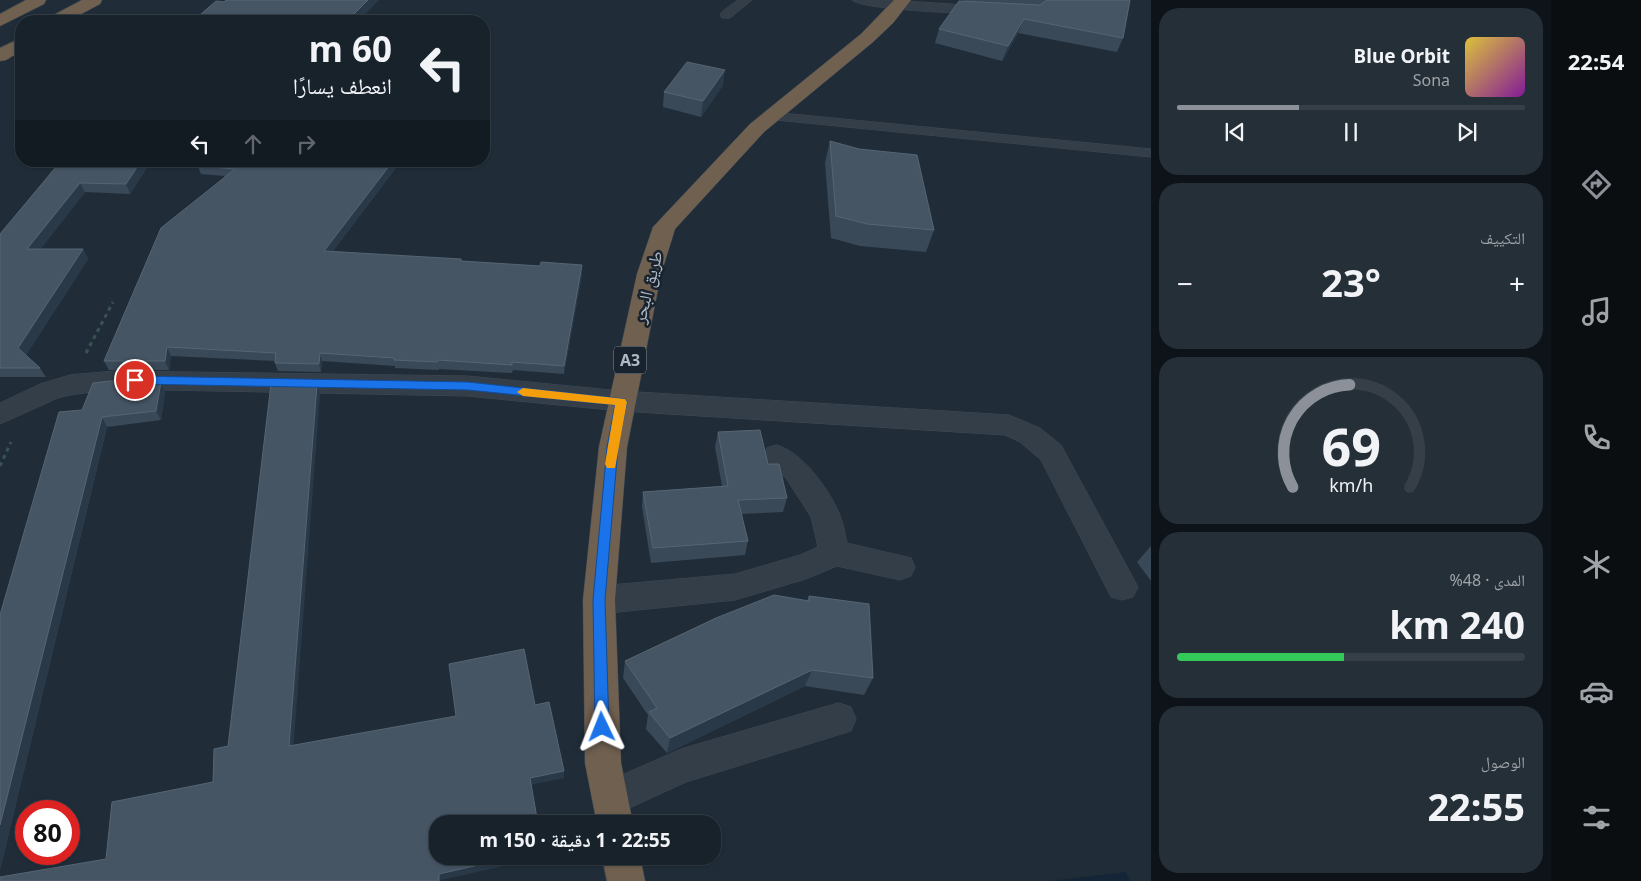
<!DOCTYPE html>
<html lang="ar">
<meta charset="utf-8">
<style>
:root{--surface:#18222b;--page:#252f37;--text:#f1f3f6;--muted:#9fa4a9;--line:#363f47;--accent:#8c9099}
body{margin:0;font-family:"Noto Sans","Noto Naskh Arabic",sans-serif;background:var(--page);color:var(--text);direction:rtl;height:100vh;display:flex;flex-direction:column;font-size:19px;white-space:nowrap}
*{box-sizing:border-box;margin:0}
p{font-size:16px;color:var(--muted)}
.icon{flex:none;width:28px;height:28px;fill:none;stroke:currentColor;stroke-width:2;stroke-linecap:round;stroke-linejoin:round}
.map{position:relative;flex:1;overflow:hidden;direction:ltr}
.panel{display:flex;flex-direction:column;gap:8px;padding:8px;background:#0d1318;width:400px}
.panel>*{flex:none}
.hud{position:absolute;left:15px;top:15px;width:475px;height:152px;border-radius:20px;box-shadow:0 1px 4px #0004,0 0 0 1px var(--line);direction:rtl;background:#18222b;color:var(--text);overflow:hidden}
.speed{position:absolute;left:15px;top:800px;display:flex;gap:10px;font-size:25px;font-weight:700;text-align:center}
.speed>*{display:grid;place-content:center;width:65px;height:65px;border-radius:50%;background:var(--surface);box-shadow:0 1px 4px #0004,0 0 0 1px var(--line);line-height:1}
.speed .limit{border:8px solid #d22;background:#fff;color:#111}
.pin{position:absolute;display:grid;place-items:center;width:42px;height:42px;color:#fff;margin:-21px;border:2px solid #fff;border-radius:50%;box-shadow:0 1px 5px #0007}
.me{position:absolute;width:55px;margin:-28px;rotate:358deg;stroke-linejoin:round;filter:drop-shadow(0 0 4px #0008)}
.turn{display:flex;align-items:center;gap:18px;height:105px;padding:0 15px;font-size:22px}
.turn .icon{width:65px;height:65px;stroke-width:2.5}
.turn b{display:block;font-size:35px;line-height:42px}
.lanes{display:flex;align-items:center;height:48px;padding:0 15px;background:#0003;justify-content:center;gap:25px;direction:ltr}
.lanes .off{opacity:.35}
.big{font-size:38px;font-weight:700;line-height:1.1}
.panel .widget{flex:1;display:flex;flex-direction:column;justify-content:center;gap:8px;min-width:0;padding:0 18px;border-radius:20px;background:var(--page)}
.panel .dial{align-items:center;gap:0}
.dial svg{height:130px;overflow:visible;fill:none;stroke:var(--line);stroke-width:7;stroke-linecap:round;text-anchor:middle}
.dial text{fill:var(--text);stroke:none}
.song{display:flex;align-items:center;gap:15px}
.cover{width:60px;height:60px;border-radius:8px;background:linear-gradient(135deg,hsl(50 70% 55%),hsl(290 70% 35%))}
.played{height:5px;border-radius:2px;background:linear-gradient(90deg,var(--accent) 35%,var(--line) 35%)}
.keys{display:flex;justify-content:space-around;direction:ltr}
.heat{display:flex;justify-content:space-between;align-items:center;font-size:28px;direction:ltr}
.charge{height:8px;border-radius:4px;background:linear-gradient(90deg,#34c759 48%,var(--line) 0)}
.trip{position:absolute;left:429px;top:815px;width:292px;height:50px;border-radius:20px;background:var(--surface);box-shadow:0 1px 4px #0004,0 0 0 1px var(--line);font-weight:700;line-height:50px;text-align:center;direction:rtl}
main{display:flex;flex:1;min-height:0}
.menu{display:flex;flex-direction:column;width:90px;justify-content:space-around;align-items:center;background:#0a0e11;color:var(--muted)}
.menu .icon{width:35px;height:35px}
.menu .selected{color:var(--accent)}
.menu b{font-size:22px;color:var(--text)}
.map>svg:first-child{display:block}
.water{fill:#132536}
.lines{fill:none;stroke-linecap:round;stroke-linejoin:round}
.lane-casing{stroke:#404a56;stroke-width:1}
.street-casing{stroke:#404a56;stroke-width:1}
.highway-casing{stroke:#3e4954;stroke-width:1}
.path{stroke:#3a5252;stroke-width:3;stroke-dasharray:4 4;stroke-linecap:butt}
.lane{fill:#333e49;fill-rule:evenodd}
.street{fill:#333e49;fill-rule:evenodd}
.highway{fill:#706050;fill-rule:evenodd}
.wall{fill:#3a4958}
.shaded-wall{fill:#2a3947}
.building{fill:#465564;stroke:#566573}
.route{fill:#1a73e8;stroke:#114b97}
.slow{fill:#f59e0b}
.labels{text-anchor:middle;stroke-width:5;stroke-linejoin:round;paint-order:stroke}
.shield{fill:#19232e;stroke:#818c98;stroke-width:1}
.shield-label{font-size:16px;font-weight:bold;fill:#aeb9c6}
.street-label{font-size:18px;fill:#aeb9c6;stroke:#19232e}
</style>
<main>
<nav class="menu">
<b>22:54</b>
<svg class="icon selected" aria-label="directions" viewBox="0 0 24 24"><path d="M12 3l9 9-9 9-9-9zM9 14v-3h6M13 9l2 2-2 2"/></svg>
<svg class="icon" aria-label="music" viewBox="0 0 24 24"><path d="M9 18V5l10-2v13"/><circle cx="6" cy="18" r="3"/><circle cx="16" cy="16" r="3"/></svg>
<svg class="icon" aria-label="phone" viewBox="0 0 24 24"><path d="M5 4h4l2 5-3 2q2 4 5 5l2-3 5 2v4C11 20 4 13 5 4z"/></svg>
<svg class="icon" aria-label="climate" viewBox="0 0 24 24"><path d="M12 3v18M4 7l16 10M4 17L20 7"/></svg>
<svg class="icon" aria-label="car" viewBox="0 0 24 24"><path d="M5 17H2v-5l4-1 3-4h7l3 4 3 1v5h-3M9 17h6M6 11h13"/><circle cx="7" cy="17" r="2"/><circle cx="17" cy="17" r="2"/></svg>
<svg class="icon" aria-label="filters" viewBox="0 0 24 24"><path d="M4 7h16M4 17h16"/><circle cx="9" cy="7" r="2"/><circle cx="15" cy="17" r="2"/></svg>
</nav>
<section class="panel">
<div class="widget">
<div class="song"><i class="cover"></i><div><b>Blue Orbit</b><p>Sona</p></div></div>
<div class="played"></div>
<div class="keys"><svg class="icon" aria-label="previous" viewBox="0 0 24 24"><path d="M18 5L8 12l10 7zM5 5v14"/></svg><svg class="icon" aria-label="pause" viewBox="0 0 24 24"><path d="M8 5v14M16 5v14"/></svg><svg class="icon" aria-label="next" viewBox="0 0 24 24"><path d="M6 5l10 7-10 7zM19 5v14"/></svg></div>
</div>
<div class="widget"><p>التكييف</p>
<div class="heat"><a>−</a><b class="big">23°</b><a>+</a></div>
</div>
<div class="widget dial"><svg viewBox="0 0 100 80">
<path d="M14 69A42 42 0 1 1 86 69"/>
<path d="M14 69A42 42 0 0 1 49 6" stroke="#8c9099"/>
<text x="50" y="56" font-size="32" font-weight="700">69</text>
<text x="50" y="72" font-size="11">km/h</text>
</svg></div>
<div class="widget"><p>المدى · 48%</p><b class="big">240 km</b><div class="charge"></div></div>
<div class="widget"><p>الوصول</p><b class="big">22:55</b></div>
</section>
<div class="map">
<svg width="1151" height="881" viewBox="0 0 1151 881">
<rect width="100%" height="100%" fill="#202d39"/>
<polygon class="water" points="1126,872 1130,881 1050,881"/>
<g class="lines">
<g class="lane-casing">
<g id="lane">
<polygon points="738,0 752,0 730,18 722,18 720,15 722,12"/>
<path d="M852,0H888L981,6L987,10L981,14C961,13 861,10 852,0Z"/>
<polygon points="771,112 1151,149 1151,157 766,119 764,116 766,113"/>
</g>
</g>
<g class="street-casing">
<g id="street">
<polygon points="115,371 467,376 621,391 1009,415 1040,428 1061,445 1138,587 1133,597 1122,600 1111,597 1041,460 1020,442 1005,435 621,411 467,396 115,389 70,395 58,398 0,424 0,403 40,384 70,375"/>
<path d="M777,445C803,453 828,488 839,513C843,522 845,533 847,543L911,558L915,567L911,576L900,580L837,566L806,579L735,600L599,614L588,610L583,600L588,590L599,586L735,574L800,555L818,547L811,517L786,478L767,464L763,456L767,448Z"/>
<polygon points="839,703 851,707 856,719 851,731 686,782 610,817 597,812 592,799 597,786 681,749"/>
</g>
</g>
<g class="highway-casing">
<g id="highway">
<polygon points="26,0 46,0 44,4 0,26 0,14"/>
<polygon points="82,0 102,0 100,4 68,21 47,21 50,17"/>
<polygon points="894,0 911,0 893,23 873,42 764,132 675,229 661,274 627,447 615,600 621,763 633,824 597,824 585,763 583,600 599,447 637,274 653,227 750,124 861,34"/>
<polygon points="21,38 21,51 6,60 0,61 0,48"/>
<polygon points="602,856 640,856 645,881 607,881"/>
</g>
</g>
<g class="path">
<polyline points="86,353 113,302"/>
<polyline points="0,466 11,442"/>
</g>
<use href="#lane" class="lane"/>
<use href="#street" class="street"/>
<use href="#highway" class="highway"/>
</g>
<g class="wall">
<polygon points="964,0 1130,0 1123,38 1117,52 1018,33 1002,61 935,43 939,29"/>
<polygon points="723,85 701,117 663,107 664,92"/>
<polygon points="830,141 934,230 926,252 860,246 831,238 825,163"/>
<polygon points="61,161 151,161 130,194 85,192 40,249 83,249 88,259 26,355 40,368 46,377 0,377 0,234"/>
<polygon points="401,161 333,251 462,261 582,274 564,374 513,370 512,373 439,369 438,370 395,368 395,366 322,361 321,372 278,371 275,363 275,361 171,356 169,370 109,370 104,361 225,176 201,174 198,166"/>
<polygon points="161,382 165,392 161,420 107,427 0,870 0,615 82,410"/>
<polygon points="718,432 768,464 787,498 783,512 741,514 748,541 745,555 651,563 642,507 643,492 722,486 715,447"/>
<polygon points="1151,546 1151,581 1137,562"/>
<polygon points="809,596 873,678 864,695 805,686 667,753 646,729 648,715 623,678 625,661 807,601"/>
</g>
<g class="shaded-wall">
<polygon points="368,0 379,0 359,21 347,21"/>
<polygon points="1024,19 1018,33 1002,61 1008,46"/>
<polygon points="725,70 723,85 701,117 703,101"/>
<polygon points="141,161 151,161 130,194 126,184"/>
<polygon points="393,161 401,161 327,259 324,251"/>
<polygon points="80,183 85,192 33,259 27,249"/>
<polygon points="83,249 88,259 24,358 18,348"/>
<polygon points="582,265 582,274 564,374 564,366"/>
<polygon points="167,347 171,356 169,370 165,361"/>
<polygon points="320,353 322,361 321,372 319,364"/>
<polygon points="161,382 165,392 161,420 156,411"/>
<polygon points="317,385 320,395 293,753 289,746"/>
<polygon points="102,417 107,427 0,870 0,825"/>
<polygon points="812,670 805,686 667,753 670,738"/>
<polygon points="564,771 564,778 530,785 530,778"/>
<polygon points="518,856 543,856 543,857 441,880 441,881 439,881 439,874"/>
</g>
<g class="building">
<polygon points="226,0 368,0 347,21 193,21 216,1 224,2"/>
<polygon points="1047,0 1130,0 1123,38 1024,19 1008,46 939,29 959,1 1040,5"/>
<polygon points="687,62 725,70 703,101 664,92"/>
<polygon points="830,141 859,149 917,155 934,230 867,224 836,216"/>
<polygon points="61,161 141,161 126,184 80,183 27,249 83,249 18,348 40,368 0,368 0,234"/>
<polygon points="201,161 393,161 324,251 461,259 461,261 540,266 541,262 582,265 564,366 512,362 512,365 438,360 437,362 394,360 394,358 320,353 319,364 275,363 276,353 167,347 165,361 104,361 161,228 235,169 198,166"/>
<polygon points="110,381 161,382 156,411 102,417 0,825 0,615 59,412 82,410 93,383"/>
<polygon points="271,384 317,385 289,746 456,716 449,664 524,649 535,705 549,702 564,771 530,778 538,824 438,824 438,856 518,856 439,874 439,881 0,881 0,877 106,859 112,802 213,782 214,749 228,746"/>
<polygon points="760,430 768,464 779,464 787,498 738,500 748,541 653,548 643,492 728,486 718,432"/>
<polygon points="774,595 809,601 809,596 869,604 873,678 812,670 670,738 649,712 657,708 625,661 716,618"/>
</g>
<polygon class="route" points="135,376 468,382 625,399 627,402 618,447 605,600 609,727 607,731 602,733 597,731 595,727 593,600 607,447 615,405 468,390 135,384 130,380"/>
<polygon class="slow" points="523,388 625,399 627,402 615,468 607,468 605,464 615,405 523,396 517,392"/>
<g class="labels">
<rect class="shield" x="614" y="346.5" width="32" height="27" rx="4"/>
<g class="shield-label">
<text x="630" y="366">A3</text>
</g>
<g class="street-label">
<text transform="translate(648 287) rotate(-76)" y="6">طريق البحر</text>
</g>
</g>
</svg>
<div class="speed"><div class="limit">80</div></div>
<div class="pin" style="left:135px;top:380px;background:#d93025"><svg class="icon" aria-label="arrive" viewBox="0 0 24 24"><path d="M6 21V4h12l-3 4 3 4H6"/></svg></div>
<svg class="me" style="left:602px;top:727px" viewBox="-20 -20 40 40"><path d="M0-17L14 15 0 8-14 15z" fill="#1a73e8" stroke="#fff" stroke-width="4"/></svg>
<div class="trip">22:55 · 1 دقيقة · 150 m</div>
<div class="hud">
<div class="turn"><svg class="icon" aria-label="left" viewBox="0 0 24 24"><path d="M17 20v-9H6M10 6l-5 5 5 5"/></svg><div><b>60 m</b>انعطف يسارًا</div></div>
<div class="lanes"><svg class="icon" aria-label="left" viewBox="0 0 24 24"><path d="M17 20v-9H6M10 6l-5 5 5 5"/></svg><svg class="icon off" aria-label="ahead" viewBox="0 0 24 24"><path d="M12 20V5M6 11l6-6 6 6"/></svg><svg class="icon off" aria-label="right" viewBox="0 0 24 24"><path d="M7 20v-9h11M14 6l5 5-5 5"/></svg></div>
</div>
</div>
</main>
